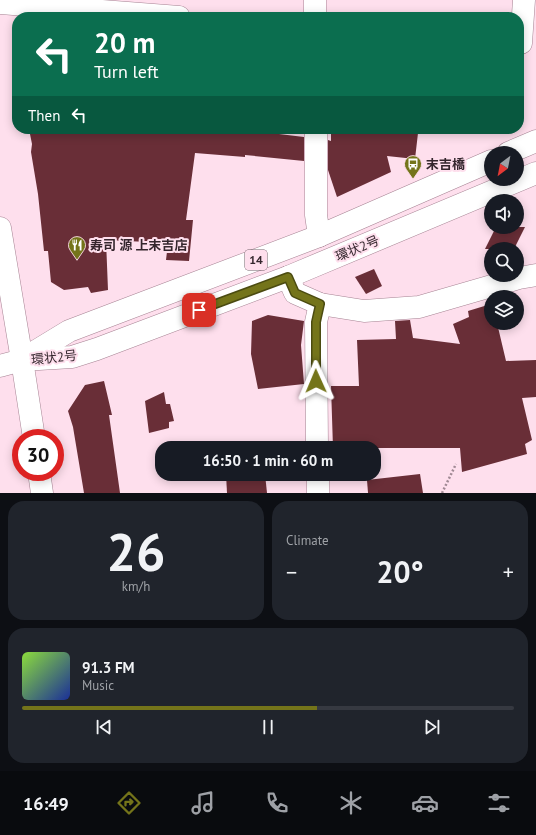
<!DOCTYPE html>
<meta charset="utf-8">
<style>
:root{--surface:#171b24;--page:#20242c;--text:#f1f3f6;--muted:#9ea1a6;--line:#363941;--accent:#74741a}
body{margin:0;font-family:"PT Sans","Noto Sans JP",sans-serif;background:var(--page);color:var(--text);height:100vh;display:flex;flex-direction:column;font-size:15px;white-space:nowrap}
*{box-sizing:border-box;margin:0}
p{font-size:13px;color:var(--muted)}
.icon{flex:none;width:22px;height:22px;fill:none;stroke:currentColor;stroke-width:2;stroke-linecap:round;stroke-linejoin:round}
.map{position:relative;height:493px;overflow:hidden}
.drawer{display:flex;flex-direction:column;gap:8px;padding:8px;background:#0d0f14;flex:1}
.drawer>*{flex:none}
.banner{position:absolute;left:12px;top:12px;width:512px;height:122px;border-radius:16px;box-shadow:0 2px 10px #0003;background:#0b6e4f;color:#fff;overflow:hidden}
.needle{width:26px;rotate:212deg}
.controls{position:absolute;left:484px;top:146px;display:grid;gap:8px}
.controls a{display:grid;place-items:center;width:40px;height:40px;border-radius:50%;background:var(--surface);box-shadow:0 2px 10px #0003;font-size:20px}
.speed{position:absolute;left:12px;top:429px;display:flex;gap:8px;font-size:20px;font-weight:700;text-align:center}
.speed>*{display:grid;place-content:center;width:52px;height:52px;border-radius:50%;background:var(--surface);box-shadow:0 2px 10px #0003;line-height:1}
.speed .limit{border:6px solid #d22;background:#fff;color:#111}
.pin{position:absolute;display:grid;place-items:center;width:34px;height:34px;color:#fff;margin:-17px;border-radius:8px;box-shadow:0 2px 6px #0006}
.me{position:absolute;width:44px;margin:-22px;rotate:359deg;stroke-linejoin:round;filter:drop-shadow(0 0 3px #0008)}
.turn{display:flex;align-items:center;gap:14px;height:84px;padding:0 16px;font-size:18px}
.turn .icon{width:52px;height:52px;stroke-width:2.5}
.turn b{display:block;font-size:28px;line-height:34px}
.then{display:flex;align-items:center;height:38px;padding:0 16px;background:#0003;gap:8px;font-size:15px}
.big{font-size:30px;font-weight:700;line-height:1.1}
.drawer .tile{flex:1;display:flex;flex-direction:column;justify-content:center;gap:6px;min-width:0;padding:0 14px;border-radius:16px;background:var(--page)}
.drawer .dial{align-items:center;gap:0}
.dial b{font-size:52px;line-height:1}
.song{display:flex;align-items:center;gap:12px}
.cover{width:48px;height:48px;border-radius:6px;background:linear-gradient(135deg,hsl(90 70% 55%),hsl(230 70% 35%))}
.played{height:4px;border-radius:2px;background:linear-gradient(90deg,var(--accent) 60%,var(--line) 60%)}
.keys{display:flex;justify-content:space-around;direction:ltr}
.heat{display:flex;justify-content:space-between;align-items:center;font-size:22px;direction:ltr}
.drawer .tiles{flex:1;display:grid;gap:8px;grid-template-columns:1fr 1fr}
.tile:last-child{grid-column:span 2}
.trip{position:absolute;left:155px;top:441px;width:226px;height:40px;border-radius:16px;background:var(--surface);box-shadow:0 2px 10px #0003;font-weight:700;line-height:40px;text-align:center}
.tabs{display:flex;height:64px;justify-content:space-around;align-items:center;background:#090b0e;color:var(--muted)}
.tabs .icon{width:28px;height:28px}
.tabs .on{color:var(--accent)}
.tabs b{font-size:18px;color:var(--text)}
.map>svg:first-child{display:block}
.building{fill:#692e37}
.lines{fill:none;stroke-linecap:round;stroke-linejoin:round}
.minor-casing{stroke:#a68393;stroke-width:23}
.major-casing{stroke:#a68393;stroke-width:23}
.path{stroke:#a08994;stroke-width:2.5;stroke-dasharray:2 2;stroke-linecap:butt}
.minor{stroke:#fff;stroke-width:22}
.major{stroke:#fff;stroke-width:22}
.route-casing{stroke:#4b4b11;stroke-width:10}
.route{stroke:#74741a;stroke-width:7}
.labels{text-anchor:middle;stroke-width:4;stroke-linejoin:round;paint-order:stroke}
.shield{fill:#fedfed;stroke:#715e67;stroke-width:1}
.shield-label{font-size:12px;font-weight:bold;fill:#34262d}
.poi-label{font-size:13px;font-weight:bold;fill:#34262d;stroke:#fedfed;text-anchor:start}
.street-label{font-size:13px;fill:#34262d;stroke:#fedfed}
</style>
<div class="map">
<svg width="536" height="493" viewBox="0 0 536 493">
<rect width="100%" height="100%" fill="#fedfed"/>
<g class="building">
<polygon points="29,129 246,129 246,130 304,137 304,161 245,155 245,157 195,153 186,220 193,220 189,261 166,260 168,243 106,240 108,290 91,293 88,287 64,290 51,282 48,251 44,251 38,194 31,152 32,144"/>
<polygon points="360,130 379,132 380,130 418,133 415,159 387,156 391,172 337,197 328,170 328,140 331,141 331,133 358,134"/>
<polygon points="496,227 525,227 514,249 485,249"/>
<polygon points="374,269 382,286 366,294 355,277"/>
<polygon points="491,304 491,323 497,323 506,361 536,360 536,397 522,398 532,440 525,444 527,454 462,472 460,448 333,448 331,386 359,386 357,340 396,339 395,321 410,320 413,338 460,344 453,324 469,317 468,311"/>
<polygon points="268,315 304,321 301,345 304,384 258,389 251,354 252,321"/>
<polygon points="104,381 112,415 109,415 120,493 84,493 73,427 68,411 85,385"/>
<polygon points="164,392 166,404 170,404 174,421 169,422 169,428 149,433 145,401"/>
<polygon points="263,441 263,448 223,448 223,446"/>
<polygon points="226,474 265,474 267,493 227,493"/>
<polygon points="420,474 423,493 368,493 367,480"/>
</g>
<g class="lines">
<g class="minor-casing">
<g id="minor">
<polyline points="0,3 179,17"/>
<polyline points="315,17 315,0"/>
<polyline points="521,43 524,0"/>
<polyline points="316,129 316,215 319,236"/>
<polyline points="0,228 22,360"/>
<polyline points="288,277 295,293 320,304 364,311 419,307 519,278 536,275"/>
<polyline points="317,448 316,322 320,304"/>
<polyline points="318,474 318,493"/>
</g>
</g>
<g class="major-casing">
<g id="major">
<polyline points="508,153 536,141"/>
<polyline points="23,359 69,331 319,236 491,161"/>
<polyline points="22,360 34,438"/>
<polyline points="0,366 22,360 72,357 97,349 288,277 536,173"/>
<polyline points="39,472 42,493"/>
</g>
</g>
<polyline class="path" points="442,493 456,464"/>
<use href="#minor" class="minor"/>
<use href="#major" class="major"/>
</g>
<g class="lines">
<g class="route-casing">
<polyline id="route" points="199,310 288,277 295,293 320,304 316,322 316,381"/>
</g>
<use href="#route" class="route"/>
</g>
<defs>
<g id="bus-pin" transform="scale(0.9)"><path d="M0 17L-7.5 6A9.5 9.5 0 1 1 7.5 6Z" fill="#74741a" stroke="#fedfed"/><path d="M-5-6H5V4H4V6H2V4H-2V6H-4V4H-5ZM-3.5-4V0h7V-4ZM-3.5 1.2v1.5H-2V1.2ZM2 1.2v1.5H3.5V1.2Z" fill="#fff"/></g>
<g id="restaurant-pin" transform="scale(0.9)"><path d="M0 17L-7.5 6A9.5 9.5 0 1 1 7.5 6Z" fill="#74741a" stroke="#fedfed"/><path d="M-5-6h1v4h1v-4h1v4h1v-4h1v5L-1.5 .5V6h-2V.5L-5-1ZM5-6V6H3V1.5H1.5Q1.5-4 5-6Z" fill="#fff"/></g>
</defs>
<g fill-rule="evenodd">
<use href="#bus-pin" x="413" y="164"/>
<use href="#restaurant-pin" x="77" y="245"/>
</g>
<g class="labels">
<rect class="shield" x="245" y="250" width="22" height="20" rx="3"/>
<g class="shield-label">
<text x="256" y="264">14</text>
</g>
<g class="poi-label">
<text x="426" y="169">末吉橋</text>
<text x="90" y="250">寿司 源 上末吉店</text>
</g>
<g class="street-label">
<text transform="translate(357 248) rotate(-23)" y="5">環状2号</text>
<text transform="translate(54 357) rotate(-6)" y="5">環状2号</text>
</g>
</g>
</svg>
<div class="controls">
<a><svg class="needle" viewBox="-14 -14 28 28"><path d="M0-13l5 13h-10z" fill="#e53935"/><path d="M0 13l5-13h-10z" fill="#9ea1a6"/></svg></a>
<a><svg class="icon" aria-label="sound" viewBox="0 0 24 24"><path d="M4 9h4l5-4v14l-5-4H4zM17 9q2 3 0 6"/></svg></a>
<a><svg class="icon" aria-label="search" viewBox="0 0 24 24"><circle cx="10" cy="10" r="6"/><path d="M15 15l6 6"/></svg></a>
<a><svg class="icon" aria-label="layers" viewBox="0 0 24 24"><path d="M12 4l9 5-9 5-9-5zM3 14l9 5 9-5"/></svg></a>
</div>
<div class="speed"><div class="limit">30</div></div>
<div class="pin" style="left:199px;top:310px;background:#d93025"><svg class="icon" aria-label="arrive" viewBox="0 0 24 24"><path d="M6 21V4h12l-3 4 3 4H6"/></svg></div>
<svg class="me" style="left:316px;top:381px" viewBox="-20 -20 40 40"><path d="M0-17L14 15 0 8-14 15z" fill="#74741a" stroke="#fff" stroke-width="4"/></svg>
<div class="trip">16:50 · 1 min · 60 m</div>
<div class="banner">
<div class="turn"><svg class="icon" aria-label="left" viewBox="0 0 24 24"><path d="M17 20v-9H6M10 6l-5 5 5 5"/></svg><div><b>20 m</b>Turn left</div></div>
<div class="then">Then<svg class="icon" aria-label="left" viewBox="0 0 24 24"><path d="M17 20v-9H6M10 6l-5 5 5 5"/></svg></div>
</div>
</div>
<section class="drawer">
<div class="tiles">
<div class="tile dial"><b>26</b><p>km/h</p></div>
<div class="tile"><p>Climate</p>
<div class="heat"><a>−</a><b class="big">20°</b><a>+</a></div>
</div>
<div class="tile">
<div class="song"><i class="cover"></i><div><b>91.3 FM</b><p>Music</p></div></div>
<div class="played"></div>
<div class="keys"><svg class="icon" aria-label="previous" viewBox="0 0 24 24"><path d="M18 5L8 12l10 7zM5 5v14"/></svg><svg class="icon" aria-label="pause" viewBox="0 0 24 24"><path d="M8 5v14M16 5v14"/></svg><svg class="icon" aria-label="next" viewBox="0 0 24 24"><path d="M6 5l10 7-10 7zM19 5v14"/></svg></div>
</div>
</div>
</section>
<nav class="tabs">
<b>16:49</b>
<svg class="icon on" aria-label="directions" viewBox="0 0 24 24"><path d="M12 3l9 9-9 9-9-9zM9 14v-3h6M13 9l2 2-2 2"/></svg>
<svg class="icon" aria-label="music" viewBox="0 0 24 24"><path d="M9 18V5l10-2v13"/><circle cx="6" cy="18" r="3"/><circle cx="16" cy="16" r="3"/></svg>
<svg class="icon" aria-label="phone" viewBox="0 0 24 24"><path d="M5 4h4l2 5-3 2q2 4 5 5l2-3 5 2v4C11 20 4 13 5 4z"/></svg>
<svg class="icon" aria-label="climate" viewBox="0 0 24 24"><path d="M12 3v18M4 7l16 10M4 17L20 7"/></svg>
<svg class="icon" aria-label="car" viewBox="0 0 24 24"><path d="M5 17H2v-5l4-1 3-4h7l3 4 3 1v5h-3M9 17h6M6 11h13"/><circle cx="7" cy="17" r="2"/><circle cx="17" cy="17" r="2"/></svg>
<svg class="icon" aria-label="filters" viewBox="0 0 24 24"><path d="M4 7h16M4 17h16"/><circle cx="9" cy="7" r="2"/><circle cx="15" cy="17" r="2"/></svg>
</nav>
